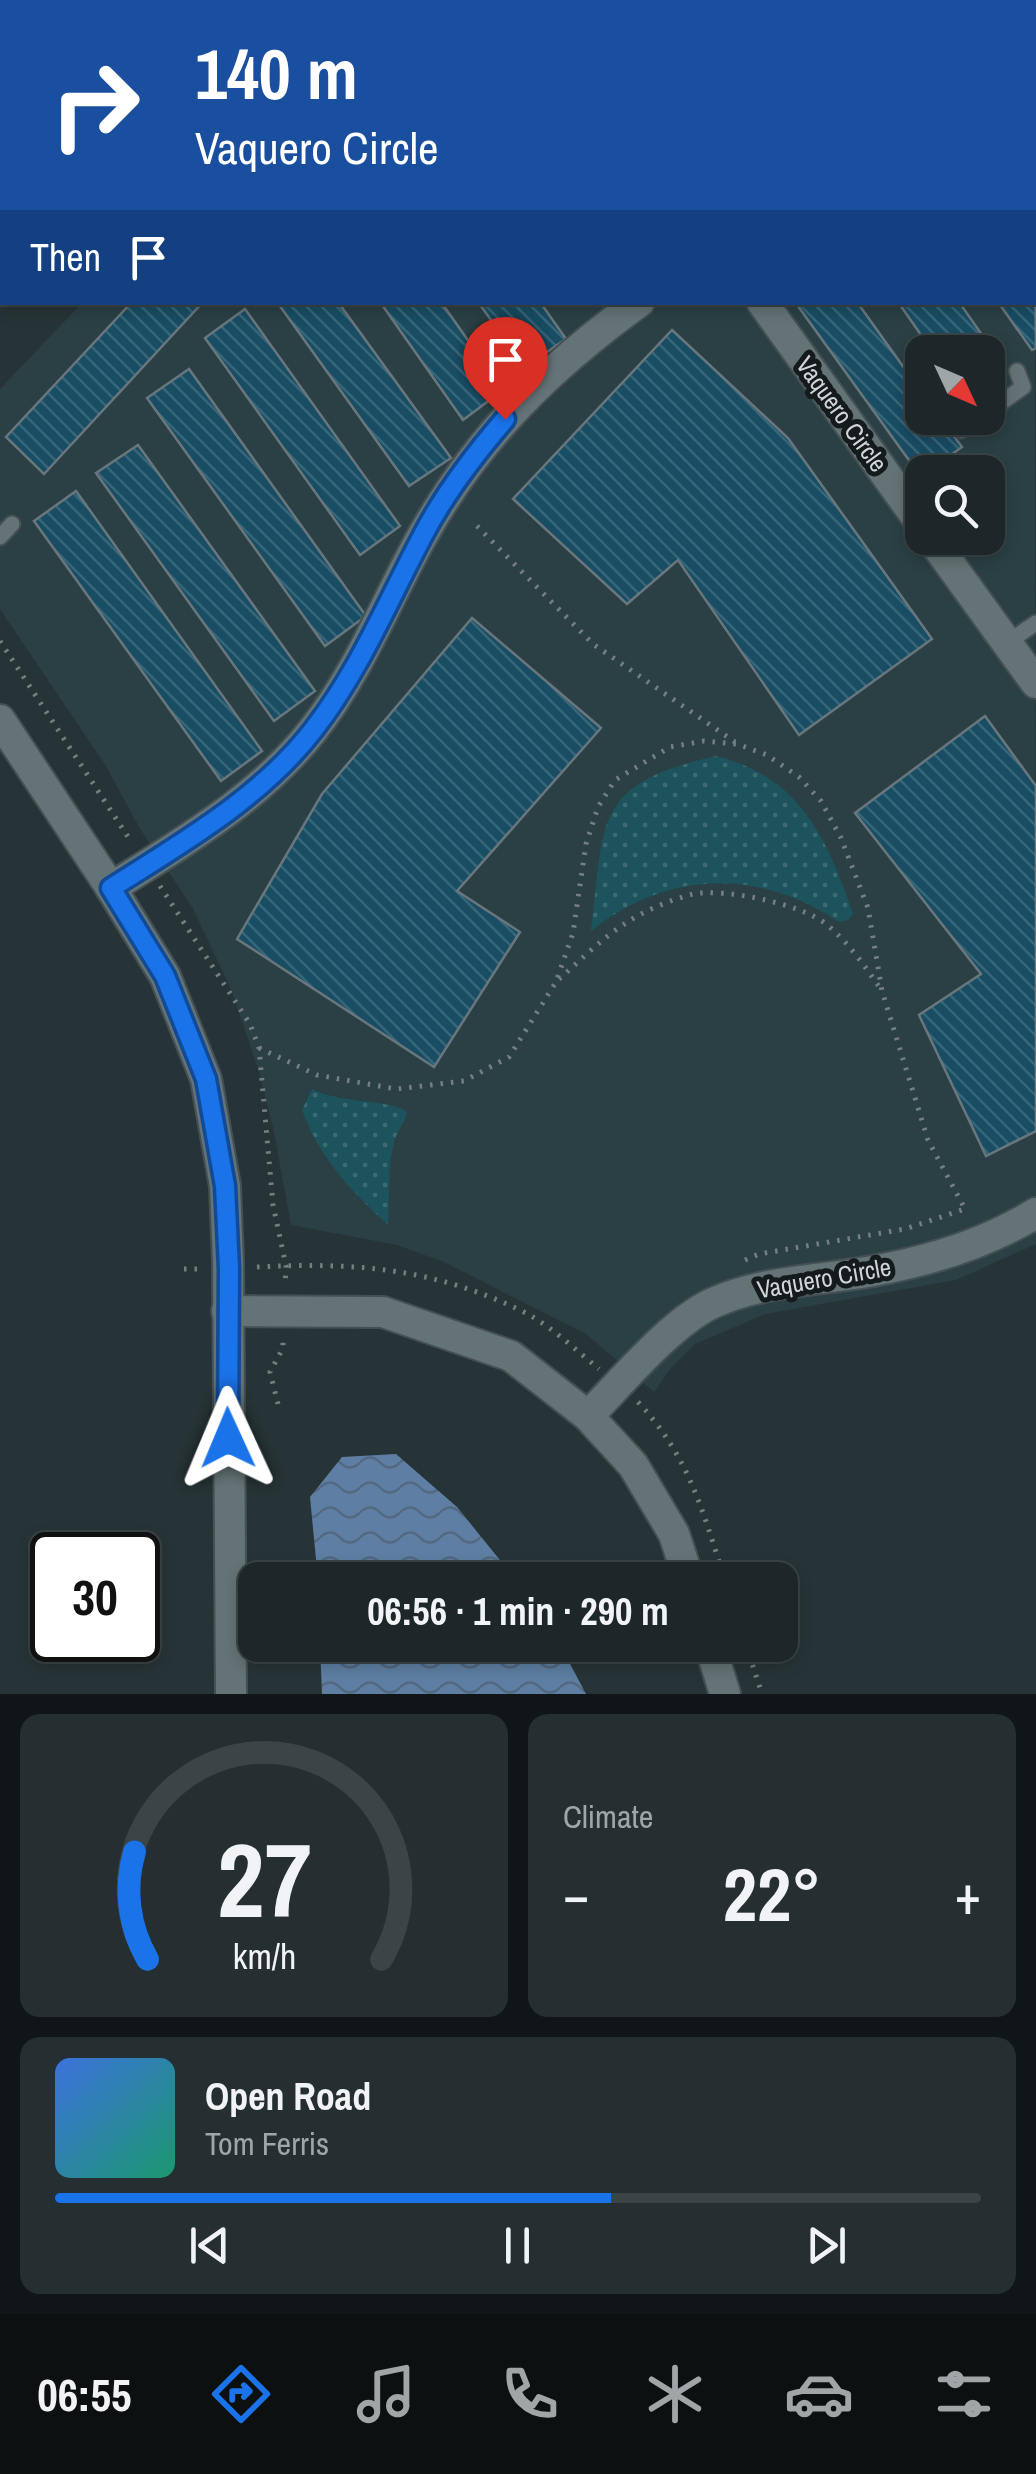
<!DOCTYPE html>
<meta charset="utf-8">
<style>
:root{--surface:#1d2729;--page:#252f31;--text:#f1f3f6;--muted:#a0a5a8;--line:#3b4446;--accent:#1a73e8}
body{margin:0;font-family:"Archivo Narrow",sans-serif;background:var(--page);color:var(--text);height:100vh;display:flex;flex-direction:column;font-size:38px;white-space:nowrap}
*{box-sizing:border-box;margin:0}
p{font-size:32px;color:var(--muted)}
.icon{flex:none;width:55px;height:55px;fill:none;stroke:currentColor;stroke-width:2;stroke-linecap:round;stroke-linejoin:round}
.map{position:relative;height:1694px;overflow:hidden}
.sheet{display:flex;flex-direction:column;gap:20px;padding:20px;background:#101517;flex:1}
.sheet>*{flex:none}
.guide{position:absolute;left:0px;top:0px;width:1038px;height:305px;box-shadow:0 5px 15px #0003,0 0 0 2px var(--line);background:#1a4fa0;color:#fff;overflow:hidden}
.needle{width:65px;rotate:134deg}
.controls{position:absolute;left:905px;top:335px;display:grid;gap:20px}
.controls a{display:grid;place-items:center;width:100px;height:100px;border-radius:20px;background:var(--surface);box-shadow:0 5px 15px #0003,0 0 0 2px var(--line);font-size:50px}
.speed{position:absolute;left:30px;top:1532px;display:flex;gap:20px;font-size:50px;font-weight:700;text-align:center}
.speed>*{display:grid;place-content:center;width:130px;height:130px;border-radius:50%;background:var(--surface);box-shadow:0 5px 15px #0003,0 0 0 2px var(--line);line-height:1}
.speed .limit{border:5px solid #111;border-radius:15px;background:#fff;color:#111}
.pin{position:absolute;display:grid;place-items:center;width:85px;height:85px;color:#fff;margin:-102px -42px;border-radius:50% 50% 50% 0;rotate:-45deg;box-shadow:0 0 10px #0007}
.pin .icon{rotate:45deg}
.me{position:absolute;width:110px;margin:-55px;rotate:359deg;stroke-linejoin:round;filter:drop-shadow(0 0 8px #0008)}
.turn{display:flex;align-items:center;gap:35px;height:210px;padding:0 30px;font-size:45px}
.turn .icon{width:130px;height:130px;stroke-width:2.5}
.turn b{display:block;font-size:70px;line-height:85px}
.then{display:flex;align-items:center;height:95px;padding:0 30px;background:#0003;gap:20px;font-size:38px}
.big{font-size:75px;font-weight:700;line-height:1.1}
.sheet .card{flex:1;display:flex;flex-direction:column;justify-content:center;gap:15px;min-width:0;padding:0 35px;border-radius:20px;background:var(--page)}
.sheet .dial{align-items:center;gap:0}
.dial svg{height:260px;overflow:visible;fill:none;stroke:var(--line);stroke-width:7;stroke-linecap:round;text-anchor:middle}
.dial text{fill:var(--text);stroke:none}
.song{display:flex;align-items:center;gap:30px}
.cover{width:120px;height:120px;border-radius:15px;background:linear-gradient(135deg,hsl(220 70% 55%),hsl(160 70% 35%))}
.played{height:10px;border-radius:5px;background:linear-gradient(90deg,var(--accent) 60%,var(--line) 60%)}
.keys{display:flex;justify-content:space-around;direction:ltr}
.heat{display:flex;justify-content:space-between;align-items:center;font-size:55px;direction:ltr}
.sheet .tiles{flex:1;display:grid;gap:20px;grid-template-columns:1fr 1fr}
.card:last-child{grid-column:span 2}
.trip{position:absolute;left:238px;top:1562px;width:560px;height:100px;border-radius:20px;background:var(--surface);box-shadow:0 5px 15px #0003,0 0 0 2px var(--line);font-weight:700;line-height:100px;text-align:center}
.tabs{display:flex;height:160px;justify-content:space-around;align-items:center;background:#0c1010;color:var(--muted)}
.tabs .icon{width:70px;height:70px}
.tabs .on{color:var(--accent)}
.tabs b{font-size:45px;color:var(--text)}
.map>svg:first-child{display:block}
.built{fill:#2a4045;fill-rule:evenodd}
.grass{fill:url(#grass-dots)}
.water{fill:url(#water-waves)}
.building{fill:url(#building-back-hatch);stroke:#69767d;stroke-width:2.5}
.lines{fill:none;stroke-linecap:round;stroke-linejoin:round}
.service-casing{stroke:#445053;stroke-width:19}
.minor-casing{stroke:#445053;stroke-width:34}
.motorway-casing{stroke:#445053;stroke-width:34}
.path{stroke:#747f82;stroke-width:5;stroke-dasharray:2.5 8;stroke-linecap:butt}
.service{stroke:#647376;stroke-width:15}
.minor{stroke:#647376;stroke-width:30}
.motorway{stroke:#2e9895;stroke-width:30}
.route-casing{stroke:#114b97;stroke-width:25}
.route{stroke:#1a73e8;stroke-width:18}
.labels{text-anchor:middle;stroke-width:10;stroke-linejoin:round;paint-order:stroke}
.street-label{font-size:25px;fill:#ced6d8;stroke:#151b1c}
</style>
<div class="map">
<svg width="1036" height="1694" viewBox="0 0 1036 1694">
<defs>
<pattern id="grass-dots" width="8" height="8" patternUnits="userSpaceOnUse" patternTransform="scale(2.5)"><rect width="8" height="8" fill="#1c535c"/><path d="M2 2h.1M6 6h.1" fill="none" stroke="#3c6b73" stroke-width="1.8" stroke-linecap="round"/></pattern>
<pattern id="water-waves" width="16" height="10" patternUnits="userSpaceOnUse" patternTransform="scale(2.5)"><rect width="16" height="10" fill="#5e7fa3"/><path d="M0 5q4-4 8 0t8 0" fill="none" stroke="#536981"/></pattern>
<pattern id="building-back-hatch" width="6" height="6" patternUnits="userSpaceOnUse" patternTransform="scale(2.5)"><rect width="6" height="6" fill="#184d64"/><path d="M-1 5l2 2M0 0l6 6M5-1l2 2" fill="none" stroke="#386679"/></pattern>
</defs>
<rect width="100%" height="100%" fill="#273437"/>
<g class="built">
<polygon points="370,0 906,0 908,2 367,2"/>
<path d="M1035,177L1036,1244L956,1280L765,1314L695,1344L671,1368L654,1392L586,1334L444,1262L397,1245L291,1225L274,1132L258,1068L231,989L192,907L139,827L106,766L0,609V389L82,303L1035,302ZM922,352H988V418H922ZM922,472H988V538H922Z"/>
</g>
<g class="grass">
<path d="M716,756C800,777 827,838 853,914L848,920L839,922C759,868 667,870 591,931C605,822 591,784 716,756Z"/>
<path d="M312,1089C343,1105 387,1098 407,1112C405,1123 397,1131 394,1142C387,1170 390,1196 388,1225C350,1190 320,1158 302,1110Z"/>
</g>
<g class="water">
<polygon points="396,1454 457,1507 516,1580 318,1580 310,1497 342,1457"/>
<polygon points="320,1645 560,1645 586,1694 322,1694"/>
</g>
<g class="building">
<polygon points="1035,269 1036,348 1032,350 998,302 1035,302"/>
<polygon points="132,302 203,302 44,474 6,437"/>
<polygon points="277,302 338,302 451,458 409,486"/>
<polygon points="380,302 441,302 503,390 463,420"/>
<polygon points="478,302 540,302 566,339 525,367"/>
<polygon points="795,302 857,302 922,393 922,418 940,418 962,447 927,472 922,472 921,477"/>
<polygon points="898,302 959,302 1003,365 988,376 988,352 933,352"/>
<polygon points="245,309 400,526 360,555 205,338"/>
<polygon points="672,330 788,438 932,639 799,735 678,560 627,604 513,499"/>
<polygon points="189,369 366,616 325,646 147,398"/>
<polygon points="138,445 315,691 274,721 96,473"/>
<polygon points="76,491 262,751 221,781 34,521"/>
<polygon points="472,618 601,728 457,891 520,932 434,1067 237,939 322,794"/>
<polygon points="985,716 1036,786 1036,1131 986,1156 919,1015 981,974 855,813"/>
</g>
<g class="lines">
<g class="service-casing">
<g id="service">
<polyline points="155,0 158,2"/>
<polyline points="195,2 197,0"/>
<polyline points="824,2 827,0"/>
<polyline points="0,208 2,205"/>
<polyline points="988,412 1023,387 1017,371"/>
<polyline points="961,430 979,418"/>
<polyline points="0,537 12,524"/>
<polyline points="1008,642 1036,623"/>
</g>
</g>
<g class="minor-casing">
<g id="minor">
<polyline points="762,302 922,525"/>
<polyline points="931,538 1036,683"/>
<polyline points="0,720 111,888 165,976 206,1079 225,1186 228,1261 231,1694"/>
<path d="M111,888C183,842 260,798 313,730C360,671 387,598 424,533C479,436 549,367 639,302"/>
<polyline points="227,1311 383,1312 511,1356 588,1416 633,1465 674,1534 689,1580"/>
<path d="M588,1416C621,1383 671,1322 713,1303C766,1279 822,1281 878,1270C932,1260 989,1242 1036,1213"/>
<polyline points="710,1645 725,1694"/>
</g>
</g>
<g class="motorway-casing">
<polyline id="motorway" points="1031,0 1033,2"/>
</g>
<g class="path">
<polyline points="477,526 593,644 735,742"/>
<polyline points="0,641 132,843"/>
<polyline points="160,886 250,1024 259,1048 273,1205 286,1266 285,1285"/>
<path d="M559,979C580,961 600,940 623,925C643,911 670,900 693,894C725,888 801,904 826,924C848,942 864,965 880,988"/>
<polyline points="259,1048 317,1075 396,1089 464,1081 509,1057 556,982 573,933 586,844 598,807 615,780 670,747 704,741 737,744 767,755 799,777 821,801 841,838 868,908 882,991 928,1140 965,1209 905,1229 759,1254 745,1260"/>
<path d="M257,1267C356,1262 435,1268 526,1313C552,1327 577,1351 599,1369"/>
<polyline points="184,1269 201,1269"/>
<path d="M638,1402C690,1458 702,1510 725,1580"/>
<polyline points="278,1404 270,1372 283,1348 283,1340"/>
<polyline points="746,1645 762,1694"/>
</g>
<use href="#service" class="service"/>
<use href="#minor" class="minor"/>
<use href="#motorway" class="motorway"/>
</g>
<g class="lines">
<g class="route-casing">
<path id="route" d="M228,1438L229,1269L225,1186L206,1079L165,976L111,888C182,843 262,797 314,729C359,671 388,601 422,537C444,494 474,455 505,419"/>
</g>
<use href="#route" class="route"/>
</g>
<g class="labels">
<g class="street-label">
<text transform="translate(842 414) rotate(54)" y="9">Vaquero Circle</text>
<text transform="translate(824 1278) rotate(-10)" y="9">Vaquero Circle</text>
</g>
</g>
</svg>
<div class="controls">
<a><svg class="needle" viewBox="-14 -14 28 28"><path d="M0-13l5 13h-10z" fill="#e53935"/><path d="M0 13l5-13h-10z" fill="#a0a5a8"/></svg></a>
<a><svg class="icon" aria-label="search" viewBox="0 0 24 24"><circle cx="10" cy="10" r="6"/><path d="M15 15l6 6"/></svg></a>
</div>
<div class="speed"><div class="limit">30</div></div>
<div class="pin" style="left:505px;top:419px;background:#d93025"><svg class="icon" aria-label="arrive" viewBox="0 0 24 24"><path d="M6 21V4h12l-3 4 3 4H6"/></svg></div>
<svg class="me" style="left:228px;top:1438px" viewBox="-20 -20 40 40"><path d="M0-17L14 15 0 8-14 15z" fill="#1a73e8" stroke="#fff" stroke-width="4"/></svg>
<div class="trip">06:56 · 1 min · 290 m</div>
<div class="guide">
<div class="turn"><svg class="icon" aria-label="right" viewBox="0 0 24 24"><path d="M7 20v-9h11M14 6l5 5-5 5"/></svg><div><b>140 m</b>Vaquero Circle</div></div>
<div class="then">Then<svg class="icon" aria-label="arrive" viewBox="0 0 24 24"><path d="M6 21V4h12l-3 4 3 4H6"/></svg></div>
</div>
</div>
<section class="sheet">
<div class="tiles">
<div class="card dial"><svg viewBox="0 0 100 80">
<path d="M14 69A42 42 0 1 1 86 69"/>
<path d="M14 69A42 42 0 0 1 10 36" stroke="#1a73e8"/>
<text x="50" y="56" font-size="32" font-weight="700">27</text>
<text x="50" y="72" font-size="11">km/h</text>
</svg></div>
<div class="card"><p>Climate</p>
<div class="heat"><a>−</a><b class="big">22°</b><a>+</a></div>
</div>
<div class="card">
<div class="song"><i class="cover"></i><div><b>Open Road</b><p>Tom Ferris</p></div></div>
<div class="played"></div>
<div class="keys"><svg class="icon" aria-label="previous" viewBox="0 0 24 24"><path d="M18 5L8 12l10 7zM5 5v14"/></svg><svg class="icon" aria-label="pause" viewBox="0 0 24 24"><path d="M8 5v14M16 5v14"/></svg><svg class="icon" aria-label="next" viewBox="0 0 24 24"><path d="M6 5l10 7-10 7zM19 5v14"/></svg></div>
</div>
</div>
</section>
<nav class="tabs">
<b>06:55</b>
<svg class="icon on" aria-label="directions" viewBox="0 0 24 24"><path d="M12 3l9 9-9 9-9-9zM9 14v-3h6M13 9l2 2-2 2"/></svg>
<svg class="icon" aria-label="music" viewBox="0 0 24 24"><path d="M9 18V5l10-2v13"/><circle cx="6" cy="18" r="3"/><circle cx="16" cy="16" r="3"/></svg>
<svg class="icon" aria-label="phone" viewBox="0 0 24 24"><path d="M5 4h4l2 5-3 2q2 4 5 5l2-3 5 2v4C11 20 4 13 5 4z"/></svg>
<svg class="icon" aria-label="climate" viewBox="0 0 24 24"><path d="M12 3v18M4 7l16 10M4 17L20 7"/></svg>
<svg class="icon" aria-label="car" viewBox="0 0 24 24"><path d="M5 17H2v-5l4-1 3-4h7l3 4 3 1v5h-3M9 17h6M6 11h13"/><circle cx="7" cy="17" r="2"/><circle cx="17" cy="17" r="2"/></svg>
<svg class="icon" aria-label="filters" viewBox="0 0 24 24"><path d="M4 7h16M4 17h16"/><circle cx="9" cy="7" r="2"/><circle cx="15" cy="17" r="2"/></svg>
</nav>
